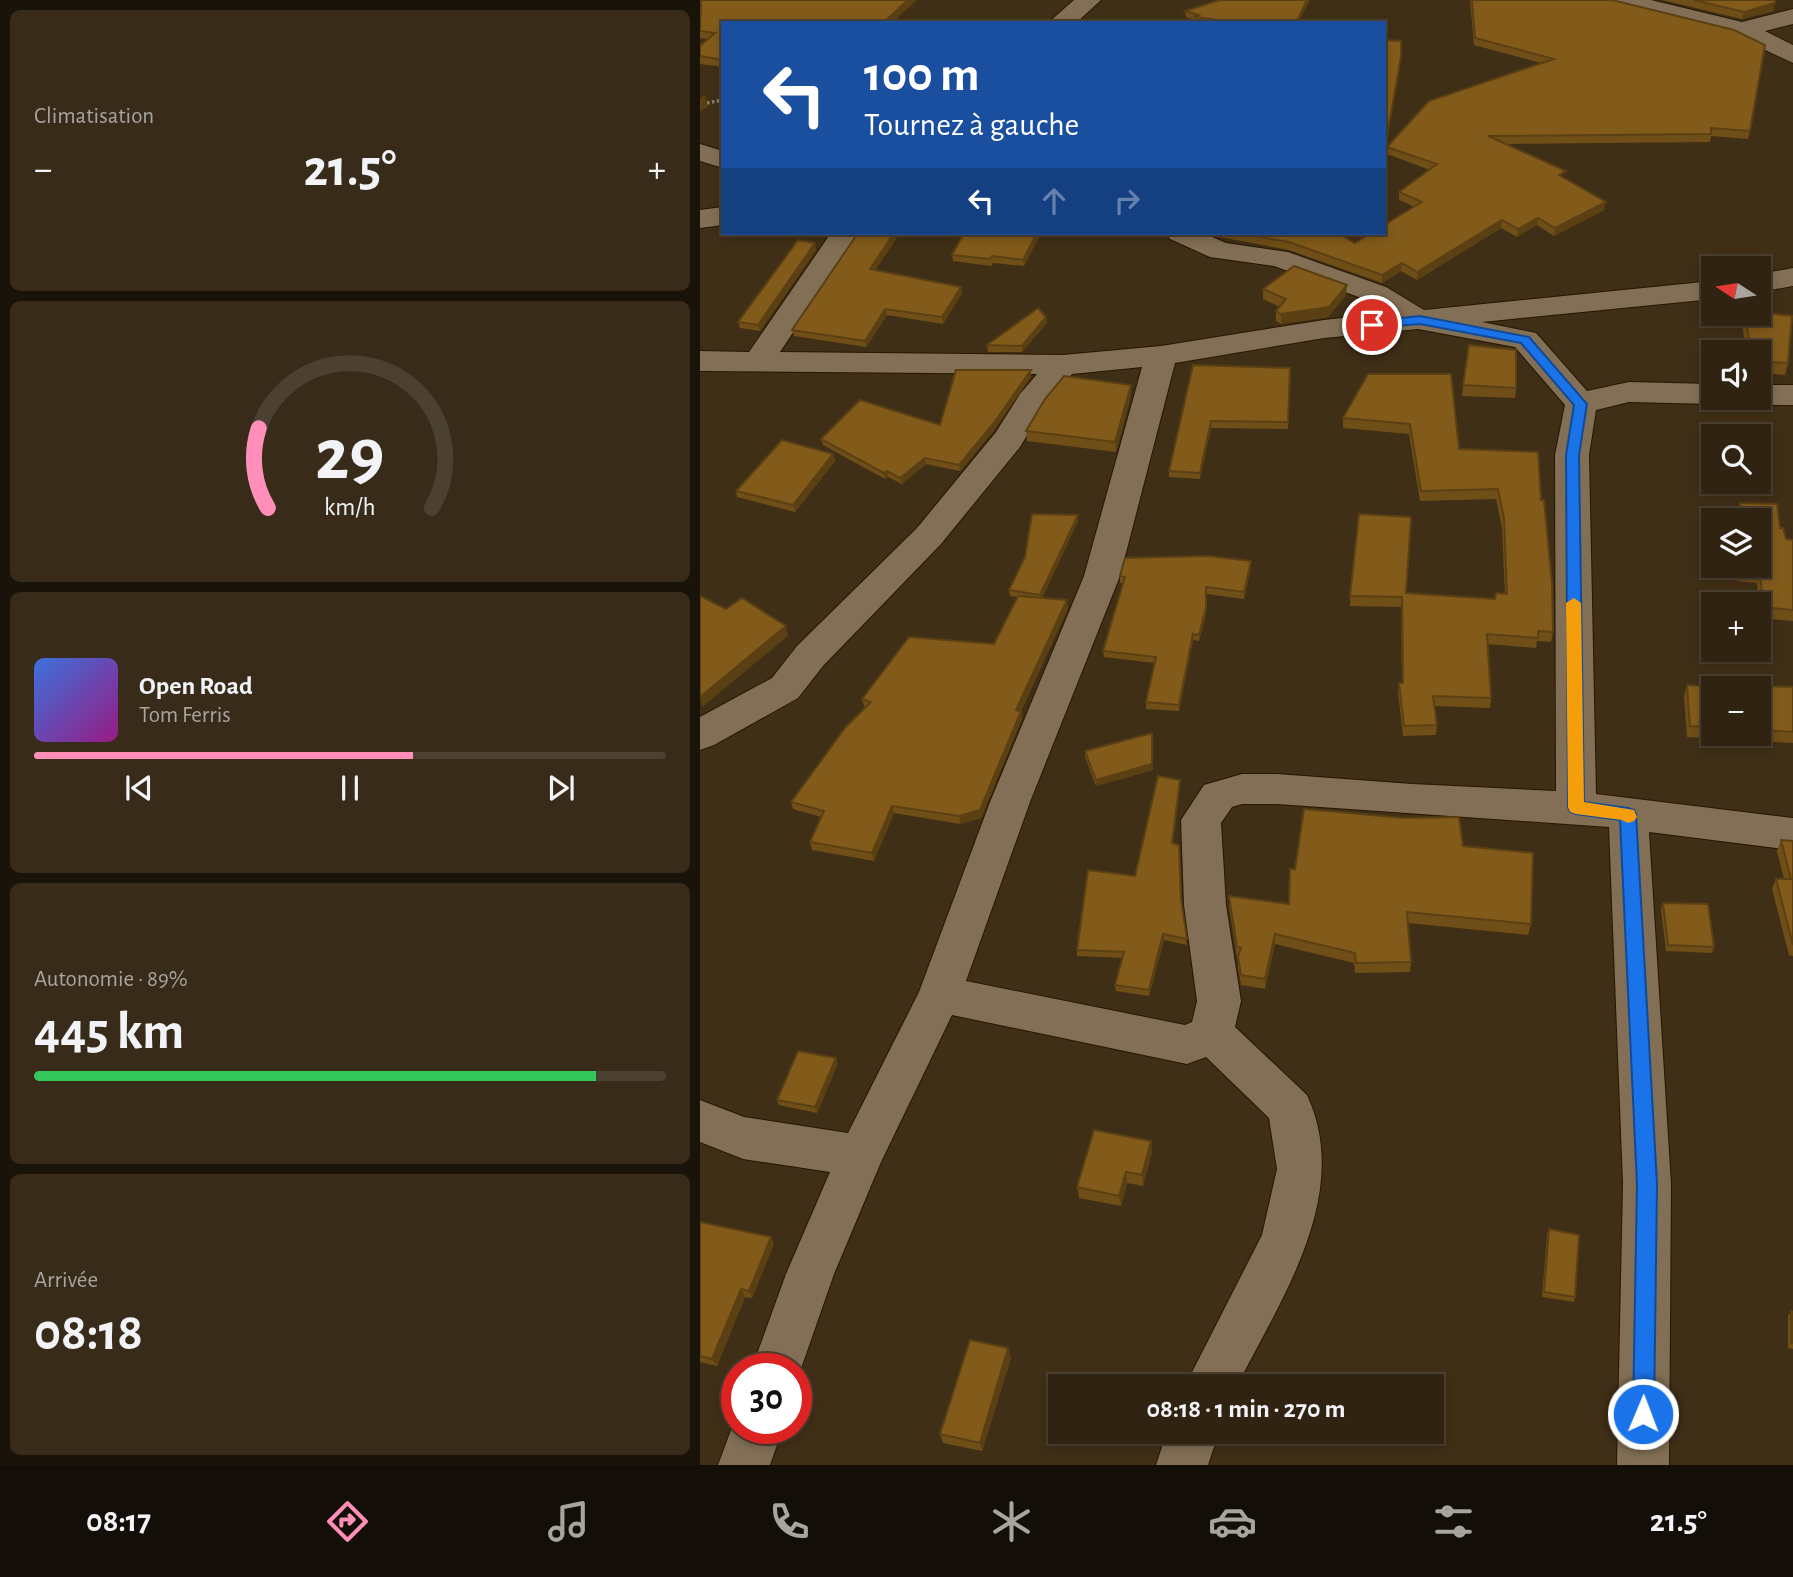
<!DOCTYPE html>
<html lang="fr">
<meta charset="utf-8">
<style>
:root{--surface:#302311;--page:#382b1a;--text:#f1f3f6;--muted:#a8a49f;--line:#4b4031;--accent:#ff8eb9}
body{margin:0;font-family:"Alegreya Sans",sans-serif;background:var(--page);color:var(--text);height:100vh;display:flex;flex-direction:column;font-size:26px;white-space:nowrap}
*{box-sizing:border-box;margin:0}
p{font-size:23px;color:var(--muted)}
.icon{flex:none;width:38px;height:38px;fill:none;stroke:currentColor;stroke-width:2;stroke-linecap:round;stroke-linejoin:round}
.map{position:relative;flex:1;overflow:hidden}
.panel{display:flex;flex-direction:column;gap:10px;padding:10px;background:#1a1309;width:700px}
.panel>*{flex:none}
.guide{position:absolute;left:21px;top:21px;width:665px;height:214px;border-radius:0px;box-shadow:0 4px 10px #0003,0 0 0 2px var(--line);background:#1a4fa0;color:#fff;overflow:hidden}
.needle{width:46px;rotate:282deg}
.tools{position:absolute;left:1001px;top:256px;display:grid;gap:14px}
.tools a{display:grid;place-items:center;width:70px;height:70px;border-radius:0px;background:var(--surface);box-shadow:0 4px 10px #0003,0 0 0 2px var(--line);font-size:35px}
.speed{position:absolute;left:21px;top:1353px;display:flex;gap:14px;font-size:35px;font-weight:700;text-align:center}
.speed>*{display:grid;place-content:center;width:91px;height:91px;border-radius:50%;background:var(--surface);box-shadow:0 4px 10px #0003,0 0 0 2px var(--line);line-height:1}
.speed .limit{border:10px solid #d22;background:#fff;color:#111}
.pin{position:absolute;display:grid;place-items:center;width:60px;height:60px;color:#fff;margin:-30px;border:4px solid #fff;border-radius:50%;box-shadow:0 2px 7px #0007}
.me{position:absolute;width:77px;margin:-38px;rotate:1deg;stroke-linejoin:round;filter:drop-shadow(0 0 5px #0008)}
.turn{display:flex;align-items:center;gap:24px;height:147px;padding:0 28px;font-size:32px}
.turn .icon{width:91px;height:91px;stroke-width:2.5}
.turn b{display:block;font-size:49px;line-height:60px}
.lanes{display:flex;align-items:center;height:66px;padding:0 28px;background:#0003;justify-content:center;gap:35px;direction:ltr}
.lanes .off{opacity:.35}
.big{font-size:52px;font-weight:600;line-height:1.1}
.panel .card{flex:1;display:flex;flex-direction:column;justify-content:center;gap:10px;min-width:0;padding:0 24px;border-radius:10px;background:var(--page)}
.panel .dial{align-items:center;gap:0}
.dial svg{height:182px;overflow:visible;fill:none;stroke:var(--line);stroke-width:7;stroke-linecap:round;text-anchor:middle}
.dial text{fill:var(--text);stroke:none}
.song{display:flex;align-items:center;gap:21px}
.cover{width:84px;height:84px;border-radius:10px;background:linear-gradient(135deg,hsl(220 70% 55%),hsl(310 70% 35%))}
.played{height:7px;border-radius:4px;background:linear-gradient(90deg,var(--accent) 60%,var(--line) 60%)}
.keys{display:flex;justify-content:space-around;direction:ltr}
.heat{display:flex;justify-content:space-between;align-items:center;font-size:38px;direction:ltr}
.charge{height:10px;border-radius:5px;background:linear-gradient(90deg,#34c759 89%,var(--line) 0)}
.trip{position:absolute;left:348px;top:1374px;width:396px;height:70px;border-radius:0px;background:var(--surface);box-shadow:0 4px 10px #0003,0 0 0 2px var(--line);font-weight:600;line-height:70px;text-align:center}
.tabs{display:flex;height:112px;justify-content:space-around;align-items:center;background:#130e07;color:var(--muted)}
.tabs .icon{width:49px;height:49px}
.tabs .selected{color:var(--accent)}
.tabs b{font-size:32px;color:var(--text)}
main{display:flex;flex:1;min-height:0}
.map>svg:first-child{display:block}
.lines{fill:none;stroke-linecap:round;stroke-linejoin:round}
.minor-casing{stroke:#261701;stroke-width:2}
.path{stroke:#8b7d68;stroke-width:3.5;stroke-dasharray:2.5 2.5;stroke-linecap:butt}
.minor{fill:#826f55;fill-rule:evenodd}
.wall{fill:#704e17}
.shaded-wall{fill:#5b4013}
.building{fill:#825b1b;stroke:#5b4013;stroke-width:2}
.route{fill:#1a73e8;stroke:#114b97;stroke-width:2}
.slow{fill:#f59e0b}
</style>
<main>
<section class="panel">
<div class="card"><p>Climatisation</p>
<div class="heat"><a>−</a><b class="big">21.5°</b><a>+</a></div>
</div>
<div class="card dial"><svg viewBox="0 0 100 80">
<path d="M14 69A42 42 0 1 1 86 69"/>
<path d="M14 69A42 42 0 0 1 10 34" stroke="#ff8eb9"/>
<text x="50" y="56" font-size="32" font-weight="700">29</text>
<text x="50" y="72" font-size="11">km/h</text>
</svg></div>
<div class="card">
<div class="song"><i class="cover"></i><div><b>Open Road</b><p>Tom Ferris</p></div></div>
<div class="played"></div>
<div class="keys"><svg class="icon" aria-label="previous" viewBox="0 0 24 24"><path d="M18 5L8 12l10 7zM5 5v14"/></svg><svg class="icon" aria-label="pause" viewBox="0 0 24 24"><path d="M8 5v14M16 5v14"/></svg><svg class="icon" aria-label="next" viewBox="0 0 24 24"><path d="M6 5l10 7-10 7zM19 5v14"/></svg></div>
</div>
<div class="card"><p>Autonomie · 89%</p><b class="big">445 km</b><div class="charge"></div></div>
<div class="card"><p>Arrivée</p><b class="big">08:18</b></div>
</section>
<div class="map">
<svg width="1093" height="1465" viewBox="0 0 1093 1465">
<rect width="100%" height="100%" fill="#402f17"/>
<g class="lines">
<g class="minor-casing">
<g id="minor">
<polygon points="374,0 401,0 376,23 348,23"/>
<polygon points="909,0 951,0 1042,22 1093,9 1093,24 1065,31 1093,45 1093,63 1033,35 912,5"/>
<polygon points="0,144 23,151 23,168 0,161"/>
<polygon points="23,207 23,225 0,228 0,210"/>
<path d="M131,233H159L80,352L363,355L461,346L624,320L687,313L664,299L574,266L510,257L470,239L466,233H503L526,243L588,252L686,287L724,310L1013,281V299L782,322L836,333L887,391L929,382L1013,384V397H1027L1024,401L1013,404L929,402L896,410L889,455L896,794L1093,818V850L949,832L971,1184L969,1465H917L923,1184L909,827L577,804H542L532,807L521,823L526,905L541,1001L535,1027L607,1095C653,1194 581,1299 537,1386H485L562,1235L577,1169L569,1118L506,1057L487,1064L252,1015L181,1162L134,1274L96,1383V1368H52L86,1274L130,1172L43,1159L0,1142V1100L44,1117L148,1133L219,992L290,802L384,576L442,367L372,374L344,407L320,447L241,544L123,666L98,698L14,745L0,750V717L72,678L97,646L217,528L296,432L320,394L337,374L0,371V351L49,352ZM718,329L815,347L865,405L855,455L856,791L712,784L577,774H542L504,785L481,820L484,905L497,1001L492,1022L485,1025L266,981L330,802L420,576L475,363L624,338Z"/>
<polygon points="1093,268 1093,286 1059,292 1059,274"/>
<polygon points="1059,385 1093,385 1093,405 1059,405 1048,402 1044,397 1059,397"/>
<polygon points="37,1414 37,1428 83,1428 70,1465 18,1465"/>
<polygon points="467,1432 519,1432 508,1465 456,1465"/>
</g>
</g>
<polyline class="path" points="7,103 23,100"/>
<use href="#minor" class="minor"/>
</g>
<g class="wall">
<polygon points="770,0 912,0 1050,131 1048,139 1011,136 1010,142 804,144 864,178 904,210 854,236 837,225 817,237 801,228 717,280 701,271 682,283 589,250 520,237 519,233 637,233 655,243 715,207 699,200 699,192 730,170 687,154 687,147 841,63 774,45"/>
<polygon points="962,0 1075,0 1073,11 1042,19"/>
<polygon points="0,1 23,23 23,67 0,64 0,46 8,39 0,38"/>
<polygon points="518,1 598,23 495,23 495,20 486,17 485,11"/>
<polygon points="158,233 200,233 175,270 261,287 262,293 243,324 187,315 166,347 94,336 92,330"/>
<polygon points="341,233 324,266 293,263 291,266 253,261 252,255"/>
<polygon points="115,243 116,250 60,331 40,328 38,322"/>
<polygon points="563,289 646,295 628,317 581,324 576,321 576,311 580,307 563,299"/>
<polygon points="1044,313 1045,313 1088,363 1085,375 1059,373 1059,352 1046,352 1042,322"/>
<polygon points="346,317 347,323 322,352 288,352 287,345"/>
<polygon points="769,345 816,388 815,398 762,396"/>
<polygon points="493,365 590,368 588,429 511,428 500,479 469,477 469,471"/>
<polygon points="331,370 331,377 294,430 260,471 226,464 202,484 188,477 185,479 123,445 121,439 240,425"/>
<polygon points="668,374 759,449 838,452 853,632 851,642 837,641 836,648 787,644 791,698 790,708 734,706 737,725 736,735 703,736 698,693 699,683 702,683 701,607 650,606 650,596 706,593 795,599 796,593 805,594 802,528 796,499 720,501 709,434 643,428 643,418"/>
<polygon points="431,385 431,395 416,452 327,441 326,431"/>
<polygon points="133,454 135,461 95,512 37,497 36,491"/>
<polygon points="1040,503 1080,528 1086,539 1093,540 1093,623 1093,621 1060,618 1057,583 1037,581 1037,565 1059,565 1059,520 1037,520 1037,514"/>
<polygon points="378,521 342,598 368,608 321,711 322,718 281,818 260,824 194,813 174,861 112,850 110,842 121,817 93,809 91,802 166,707 164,706 162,699 294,644 318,597 310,596 309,590"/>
<polygon points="551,561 551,567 544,599 506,594 506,614 499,641 493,640 479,711 446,709 446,702 454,663 404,657 403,651 423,583 420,583 420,576"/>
<polygon points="987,685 1013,688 1013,733 1059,733 1059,688 1044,688 1045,685 1093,687 1093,743 987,737 984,696"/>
<polygon points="385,751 453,770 396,786 385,757"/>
<polygon points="480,786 473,844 487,945 464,940 449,996 416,991 415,985 423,958 377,956 377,950 435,876"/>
<polygon points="1081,840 1093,841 1093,956 1089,955 1072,889 1076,879 1084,879 1077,851"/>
<polygon points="595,869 831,924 828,935 708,923 711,962 710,972 655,973 654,963 575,944 565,989 541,985 538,968 538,958 537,957 529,906 529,896 589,904"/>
<polygon points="963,903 1014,947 1012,953 966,951 961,909"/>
<polygon points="138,1063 117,1113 79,1105 77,1100"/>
<polygon points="452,1152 443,1186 427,1183 421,1206 379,1198 377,1187"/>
<polygon points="0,1222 74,1244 52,1298 45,1297 17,1366 0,1362"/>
<polygon points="849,1229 875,1297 874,1302 842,1297 847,1234"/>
<polygon points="1091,1311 1093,1312 1093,1349 1088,1348 1088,1316"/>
<polygon points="308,1348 311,1358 282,1451 243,1443 240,1434"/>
</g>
<g class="shaded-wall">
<polygon points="208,0 217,0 192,23 183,23"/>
<polygon points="607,0 610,0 598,23 596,23"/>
<polygon points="1075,3 1073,11 1042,19 1044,12"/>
<polygon points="701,56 700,67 685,154 686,143"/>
<polygon points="5,95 8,107 0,111 0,98"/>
<polygon points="906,202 904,210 854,236 855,228"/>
<polygon points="838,218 837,225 817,237 818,229"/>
<polygon points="802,220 801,228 717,280 717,272"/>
<polygon points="194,233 200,233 171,275 170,269"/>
<polygon points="337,233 341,233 324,266 323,260"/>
<polygon points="115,243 116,250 60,331 58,325"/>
<polygon points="702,263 701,271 682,283 682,275"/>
<polygon points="647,285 646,295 628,317 581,324 581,314"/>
<polygon points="261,287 262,293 243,324 242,317"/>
<polygon points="185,309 187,315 166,347 165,341"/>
<polygon points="346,317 347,323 322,352 322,346"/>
<polygon points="331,370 331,377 294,430 260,471 259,465"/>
<polygon points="431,385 431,395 416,452 415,442"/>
<polygon points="511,421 511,428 500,479 500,473"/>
<polygon points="133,454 135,461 95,512 93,505"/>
<polygon points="225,458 226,464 202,484 200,478"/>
<polygon points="187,471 188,477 185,479 184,473"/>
<polygon points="378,515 378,521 341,601 340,595"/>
<polygon points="551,561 551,567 544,599 544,592"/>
<polygon points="367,600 368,608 317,718 316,710"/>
<polygon points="506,608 506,614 499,641 499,635"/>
<polygon points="86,626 88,636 2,707 0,697"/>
<polygon points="493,634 493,640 479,711 479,705"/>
<polygon points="321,711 322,718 281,818 260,824 259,816"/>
<polygon points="452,733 453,770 396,786 396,780"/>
<polygon points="480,780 480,786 472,849 472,843"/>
<polygon points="192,806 194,813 174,861 172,853"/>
<polygon points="463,934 464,940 449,996 449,990"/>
<polygon points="575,934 575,944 565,989 565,979"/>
<polygon points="136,1058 138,1063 117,1113 115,1107"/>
<polygon points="451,1141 452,1152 443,1186 442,1175"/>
<polygon points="426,1172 427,1183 421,1206 419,1196"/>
<polygon points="71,1237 74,1244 52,1298 49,1291"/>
<polygon points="41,1289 45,1297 17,1366 12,1359"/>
<polygon points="308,1348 311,1358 282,1451 280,1443"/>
</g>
<g class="building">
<polygon points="1,0 208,0 183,23 23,23 23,60 0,56 0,46 15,33 0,31"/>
<polygon points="520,0 607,0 596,23 524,23 512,19 495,17 499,15 485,11"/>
<polygon points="772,0 912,0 1034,30 1065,45 1050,131 1011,128 1011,134 788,136 866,171 859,175 906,202 855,228 838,218 818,229 802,220 717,272 702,263 682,275 589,242 537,233 637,233 655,243 671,233 684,233 684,225 722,202 699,192 737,164 687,147 729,101 854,59 775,38"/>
<polygon points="994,0 1075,0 1075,3 1044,12"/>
<polygon points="684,40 701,41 701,56 686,143 684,142"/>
<polygon points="158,233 194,233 170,269 261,287 242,317 185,309 165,341 92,330"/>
<polygon points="264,233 337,233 323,260 292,256 290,259 252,255"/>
<polygon points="98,240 115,243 58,325 38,322"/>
<polygon points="594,266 647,285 629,307 581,314 576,311 586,299 563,289"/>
<polygon points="338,308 346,317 322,346 287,345"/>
<polygon points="1059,312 1092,316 1088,363 1059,361 1059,352 1051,352 1045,313 1059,313"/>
<polygon points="769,345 816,350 816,388 763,385"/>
<polygon points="493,365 590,368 588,422 511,421 500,473 469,471"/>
<polygon points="256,370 331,370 293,424 259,465 225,458 200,478 187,471 184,473 121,439 160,400 240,425"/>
<polygon points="668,374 751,374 759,449 838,452 841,500 844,500 852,584 853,632 838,631 838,638 787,634 791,698 733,696 737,725 704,726 699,683 703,683 702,597 650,596 659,514 711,517 706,593 795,599 796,593 807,594 804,518 798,489 721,491 710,424 643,418"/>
<polygon points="364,376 431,385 415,442 326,431 345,399"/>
<polygon points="82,440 133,454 93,505 36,491"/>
<polygon points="1040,503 1077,504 1080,528 1083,528 1086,539 1093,540 1093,610 1063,607 1060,572 1040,570 1040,565 1059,565 1059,520 1040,520"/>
<polygon points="332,514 378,515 340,595 309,590 325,557"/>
<polygon points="508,556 551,561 544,592 506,587 506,608 499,635 493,634 479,705 446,702 456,657 403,651 425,577 420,576 425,558"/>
<polygon points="0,596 26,609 42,598 86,626 0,697"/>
<polygon points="318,596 367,600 316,710 321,711 280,810 259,816 192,806 172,853 110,842 124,811 91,802 145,728 171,702 162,699 209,637 294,644"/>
<polygon points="987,685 1024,688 1013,688 1013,727 990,726"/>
<polygon points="1045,685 1093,687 1093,732 1059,730 1059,688 1045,688"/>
<polygon points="452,733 452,764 396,780 385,751"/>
<polygon points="458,776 480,780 472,843 479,845 481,899 487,939 463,934 449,990 415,985 424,952 377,950 388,870 435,876"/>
<polygon points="604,809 704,818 759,817 763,846 833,853 831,924 707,912 711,962 656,963 655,953 575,934 565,979 541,975 538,957 541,948 537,947 529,896 589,904 590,869 595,869"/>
<polygon points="1081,840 1093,841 1093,945 1076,879 1091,879"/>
<polygon points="963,903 1008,904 1014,947 968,945"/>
<polygon points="98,1051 136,1058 115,1107 77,1100"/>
<polygon points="394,1130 451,1141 442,1175 426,1172 419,1196 377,1187"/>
<polygon points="0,1222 71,1237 49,1291 41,1289 12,1359 0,1356"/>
<polygon points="849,1229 879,1235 875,1297 844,1292"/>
<polygon points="1091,1311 1093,1312 1093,1343 1091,1343"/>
<polygon points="270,1340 308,1348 280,1443 240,1434"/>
</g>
<polygon class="route" points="720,316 829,337 887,404 879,455 884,802 928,808 934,810 936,814 957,1184 954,1414 951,1422 943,1425 936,1422 933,1414 937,1184 920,820 876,814 870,812 868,807 866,455 874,405 821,343 720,324 672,328 665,325 672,321"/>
<polygon class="slow" points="874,598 881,603 884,802 934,810 937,817 934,821 928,823 922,820 876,814 870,812 868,807 866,603"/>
</svg>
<div class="tools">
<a><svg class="needle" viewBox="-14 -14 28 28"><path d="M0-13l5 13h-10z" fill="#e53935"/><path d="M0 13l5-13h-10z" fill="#a8a49f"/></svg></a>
<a><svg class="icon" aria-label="sound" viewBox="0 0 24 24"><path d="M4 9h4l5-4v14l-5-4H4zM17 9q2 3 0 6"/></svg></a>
<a><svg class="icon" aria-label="search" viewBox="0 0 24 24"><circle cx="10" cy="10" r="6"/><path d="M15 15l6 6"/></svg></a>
<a><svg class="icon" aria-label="layers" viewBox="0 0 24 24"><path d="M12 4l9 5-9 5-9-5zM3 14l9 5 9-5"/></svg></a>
<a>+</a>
<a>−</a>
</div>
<div class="speed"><div class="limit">30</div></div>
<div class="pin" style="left:672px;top:325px;background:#d93025"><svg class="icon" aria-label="arrive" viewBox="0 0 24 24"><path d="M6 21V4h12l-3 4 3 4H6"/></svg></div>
<svg class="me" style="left:943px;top:1414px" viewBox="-20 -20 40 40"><circle r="17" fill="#1a73e8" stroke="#fff" stroke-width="3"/><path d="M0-11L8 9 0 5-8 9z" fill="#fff"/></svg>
<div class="trip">08:18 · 1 min · 270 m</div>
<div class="guide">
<div class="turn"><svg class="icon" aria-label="left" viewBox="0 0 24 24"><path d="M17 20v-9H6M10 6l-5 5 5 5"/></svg><div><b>100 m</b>Tournez à gauche</div></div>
<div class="lanes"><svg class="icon" aria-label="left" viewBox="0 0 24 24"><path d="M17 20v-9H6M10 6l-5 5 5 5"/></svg><svg class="icon off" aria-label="ahead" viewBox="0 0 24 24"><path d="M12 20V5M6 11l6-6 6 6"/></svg><svg class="icon off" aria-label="right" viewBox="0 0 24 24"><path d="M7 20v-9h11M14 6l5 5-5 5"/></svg></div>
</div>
</div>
</main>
<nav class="tabs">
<b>08:17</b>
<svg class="icon selected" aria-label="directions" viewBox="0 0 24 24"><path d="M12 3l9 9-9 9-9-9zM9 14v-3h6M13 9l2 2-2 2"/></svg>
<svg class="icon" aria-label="music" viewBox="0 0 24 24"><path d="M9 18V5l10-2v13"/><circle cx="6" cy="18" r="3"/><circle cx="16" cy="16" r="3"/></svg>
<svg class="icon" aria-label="phone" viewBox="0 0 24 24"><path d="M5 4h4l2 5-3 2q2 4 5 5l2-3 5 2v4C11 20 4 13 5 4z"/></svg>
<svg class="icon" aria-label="climate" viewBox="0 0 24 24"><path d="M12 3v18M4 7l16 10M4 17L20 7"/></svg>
<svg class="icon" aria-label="car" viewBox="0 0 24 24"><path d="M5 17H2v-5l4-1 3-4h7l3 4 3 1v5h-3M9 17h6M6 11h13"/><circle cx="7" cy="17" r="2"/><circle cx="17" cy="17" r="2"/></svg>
<svg class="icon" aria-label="filters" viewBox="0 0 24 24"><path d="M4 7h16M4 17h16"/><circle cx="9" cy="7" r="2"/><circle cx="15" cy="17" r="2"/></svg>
<b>21.5°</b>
</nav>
